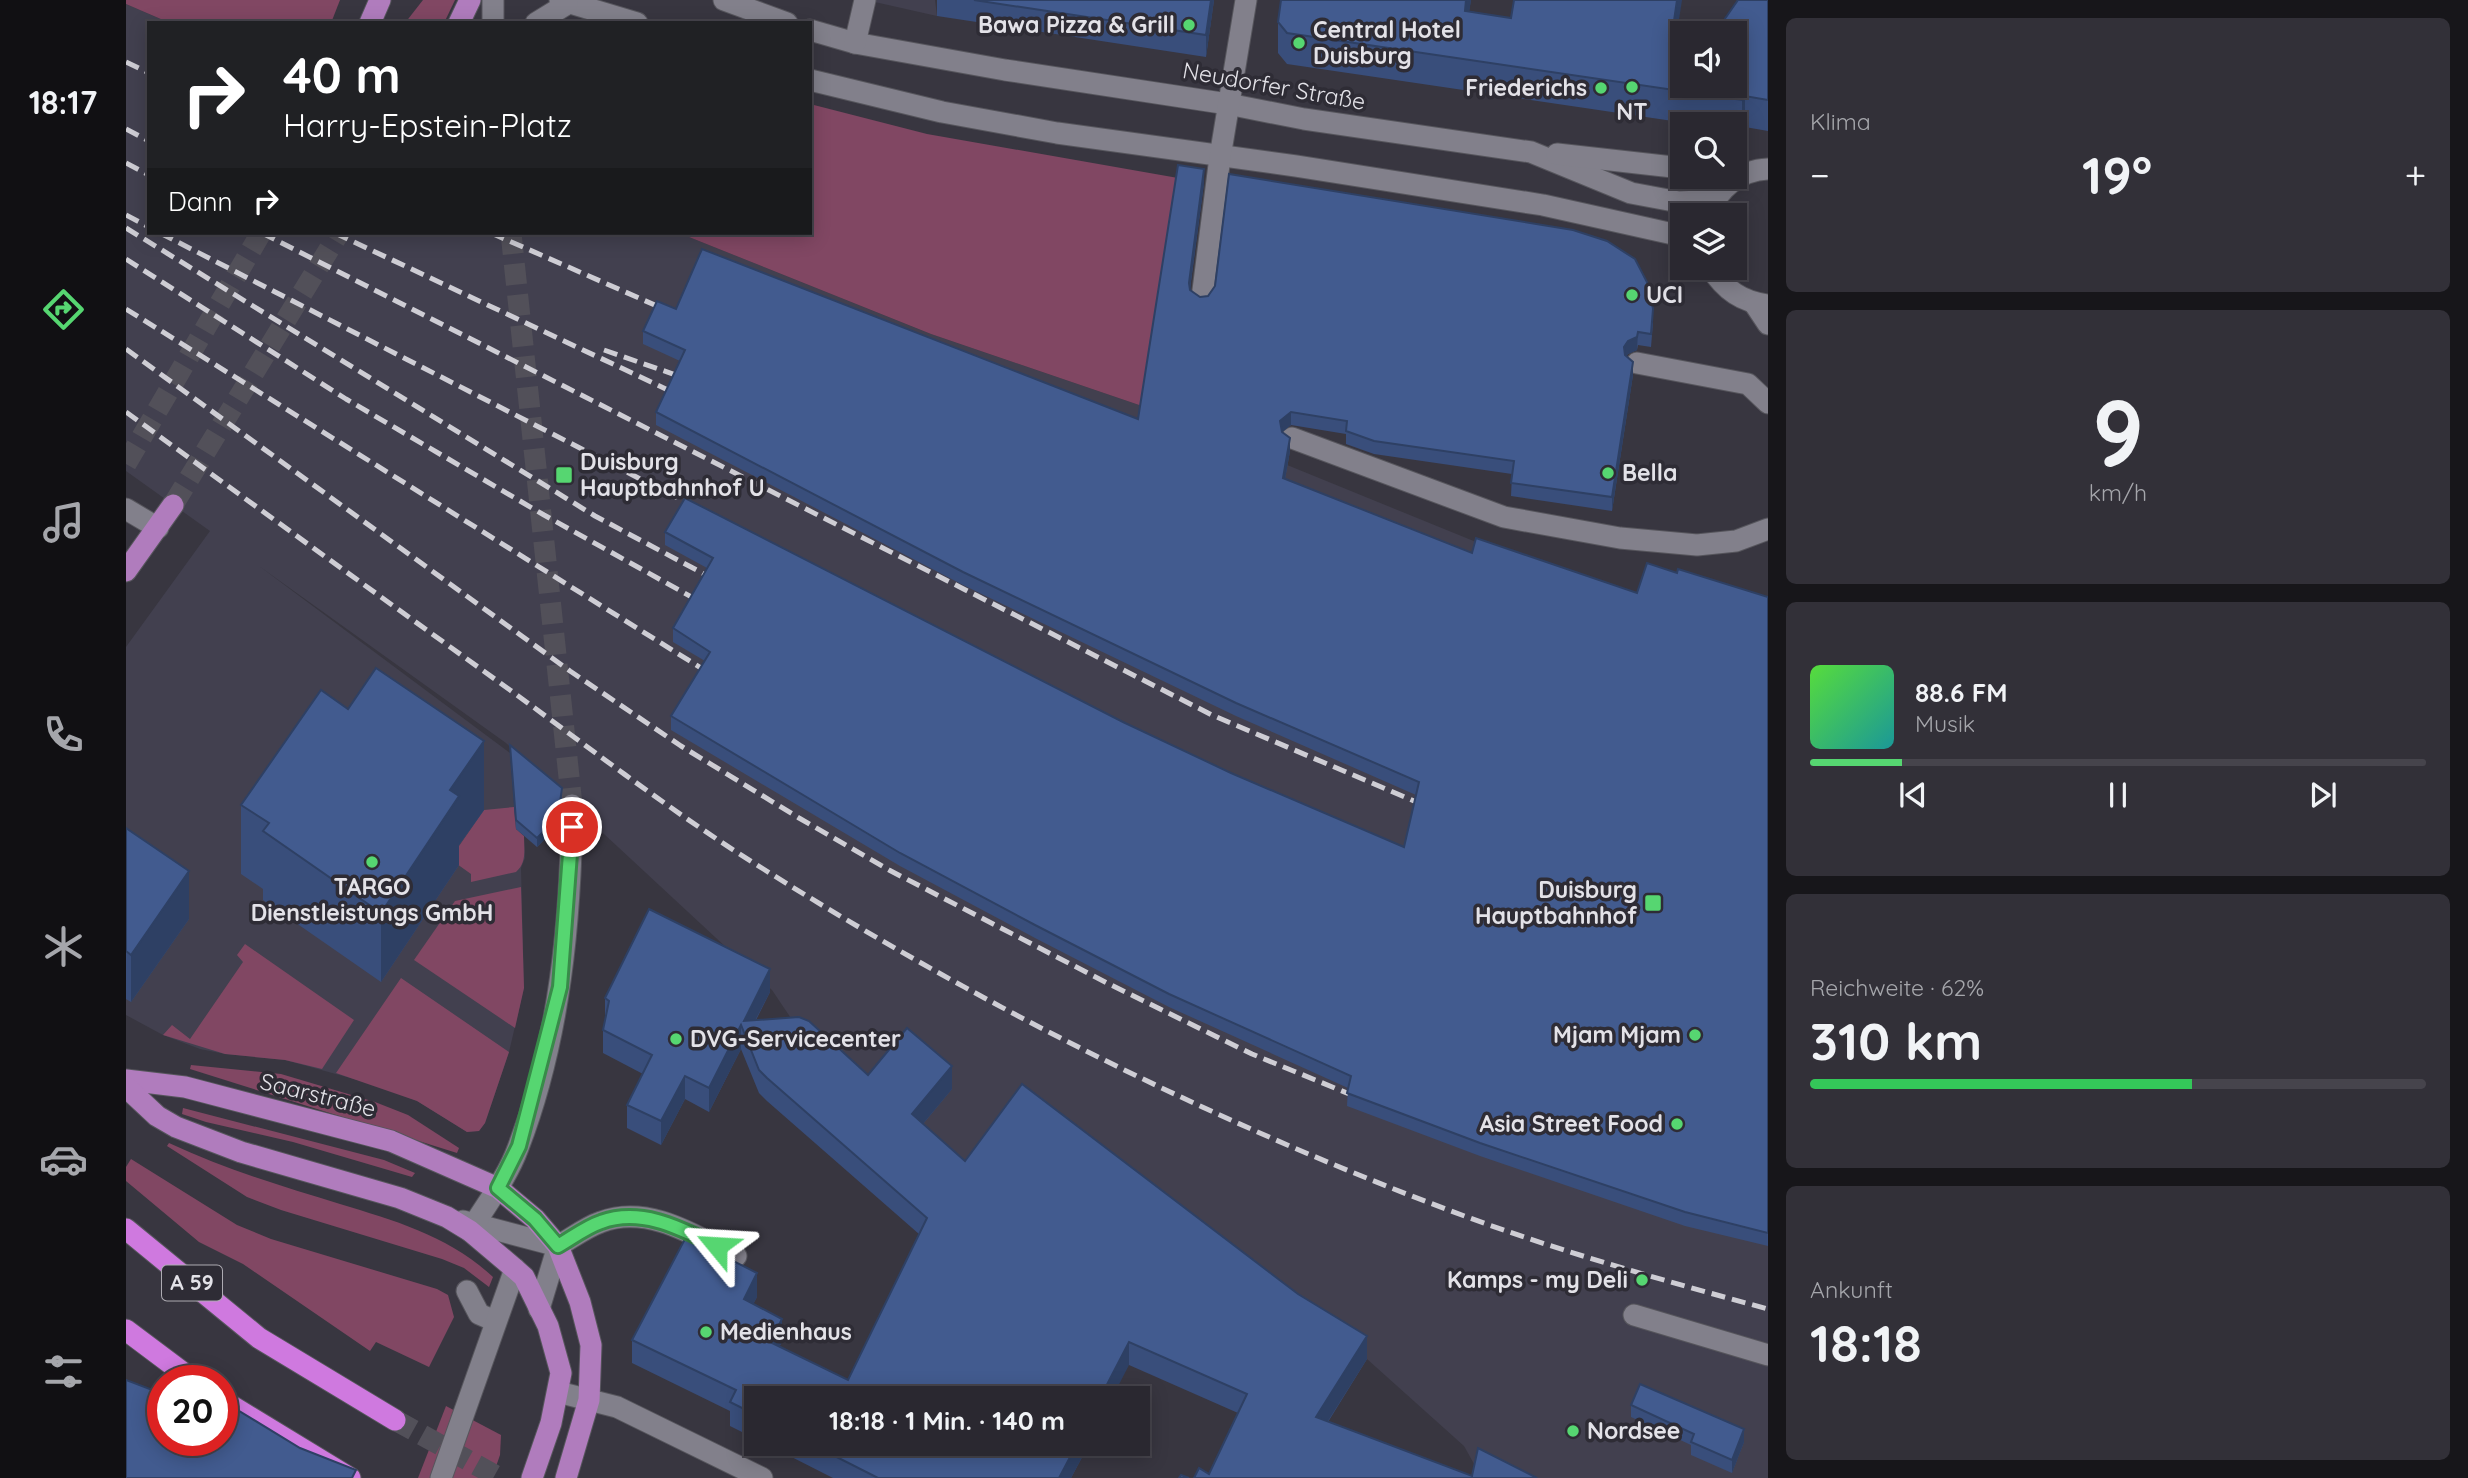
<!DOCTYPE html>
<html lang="de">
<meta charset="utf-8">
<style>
:root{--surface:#2a2830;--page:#323038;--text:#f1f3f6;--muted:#a5a6ab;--line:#46444c;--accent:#56d671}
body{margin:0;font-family:Quicksand,sans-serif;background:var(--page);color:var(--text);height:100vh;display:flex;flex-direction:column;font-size:26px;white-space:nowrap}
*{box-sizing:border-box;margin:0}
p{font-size:23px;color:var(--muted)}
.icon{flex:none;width:38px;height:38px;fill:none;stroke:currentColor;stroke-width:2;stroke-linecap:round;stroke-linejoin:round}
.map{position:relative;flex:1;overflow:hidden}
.sheet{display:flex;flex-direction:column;gap:18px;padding:18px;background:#17161a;width:700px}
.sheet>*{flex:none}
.top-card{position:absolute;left:21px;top:21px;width:665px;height:214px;border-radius:0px;box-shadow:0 4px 18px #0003,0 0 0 2px var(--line);background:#202124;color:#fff;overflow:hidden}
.buttons{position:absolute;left:1544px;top:21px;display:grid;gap:14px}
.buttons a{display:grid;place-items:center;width:77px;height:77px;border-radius:0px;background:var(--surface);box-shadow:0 4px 18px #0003,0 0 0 2px var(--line);font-size:35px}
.speed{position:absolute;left:21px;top:1365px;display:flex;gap:14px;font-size:35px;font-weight:700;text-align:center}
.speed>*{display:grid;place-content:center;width:91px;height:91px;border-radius:50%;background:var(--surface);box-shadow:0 4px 18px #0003,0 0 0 2px var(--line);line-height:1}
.speed .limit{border:10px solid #d22;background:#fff;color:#111}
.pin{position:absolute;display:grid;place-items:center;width:60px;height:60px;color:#fff;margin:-30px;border:4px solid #fff;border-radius:50%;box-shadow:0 2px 7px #0007}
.me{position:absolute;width:77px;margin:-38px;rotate:297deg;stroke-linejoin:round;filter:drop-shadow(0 0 5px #0008)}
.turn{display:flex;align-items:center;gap:24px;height:147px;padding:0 21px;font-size:32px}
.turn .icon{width:91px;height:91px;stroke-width:2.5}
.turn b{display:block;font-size:49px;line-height:60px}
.then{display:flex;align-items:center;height:66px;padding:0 21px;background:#0003;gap:14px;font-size:26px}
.big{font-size:52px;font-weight:700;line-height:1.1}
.sheet .tile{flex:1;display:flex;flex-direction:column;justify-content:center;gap:10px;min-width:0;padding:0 24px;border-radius:10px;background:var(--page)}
.sheet .dial{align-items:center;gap:0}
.dial b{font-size:91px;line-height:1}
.song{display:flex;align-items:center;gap:21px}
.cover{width:84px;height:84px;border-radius:10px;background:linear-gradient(135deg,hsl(110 70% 55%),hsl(180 70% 35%))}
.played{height:7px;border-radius:4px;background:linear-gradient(90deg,var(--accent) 15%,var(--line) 15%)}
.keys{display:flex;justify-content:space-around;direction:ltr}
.heat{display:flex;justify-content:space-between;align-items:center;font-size:38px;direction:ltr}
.charge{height:10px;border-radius:5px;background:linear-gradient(90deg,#34c759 62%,var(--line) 0)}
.trip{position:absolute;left:618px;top:1386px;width:406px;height:70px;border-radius:0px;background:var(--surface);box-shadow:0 4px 18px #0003,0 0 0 2px var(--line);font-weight:700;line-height:70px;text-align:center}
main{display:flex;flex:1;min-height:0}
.tabs{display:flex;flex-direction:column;width:126px;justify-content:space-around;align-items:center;background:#111013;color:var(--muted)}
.tabs .icon{width:49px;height:49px}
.tabs .on{color:var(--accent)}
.tabs b{font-size:32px;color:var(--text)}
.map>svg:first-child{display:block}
.built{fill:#42404f}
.green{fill:#814763}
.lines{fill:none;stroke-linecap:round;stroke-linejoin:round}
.minor-tunnel{stroke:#525059;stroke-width:21;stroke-dasharray:21 10;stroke-linecap:butt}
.major-tunnel{stroke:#525059;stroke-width:21;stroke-dasharray:21 10;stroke-linecap:butt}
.highway-tunnel{stroke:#525059;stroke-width:21;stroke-dasharray:21 10;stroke-linecap:butt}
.minor-casing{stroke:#56555c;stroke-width:23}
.major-casing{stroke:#56555c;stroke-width:23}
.highway-casing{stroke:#56555c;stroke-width:23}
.minor{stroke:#82808b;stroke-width:21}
.major{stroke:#b07cbd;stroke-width:21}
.highway{stroke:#cf79df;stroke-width:21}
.rail{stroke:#cecdd4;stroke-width:5;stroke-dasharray:14 7;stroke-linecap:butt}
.wall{fill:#394e7b}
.shaded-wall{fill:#2e4064}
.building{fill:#425b8f;stroke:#2e4064;stroke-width:2}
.route-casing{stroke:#388b49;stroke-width:18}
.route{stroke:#56d671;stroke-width:12}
.poi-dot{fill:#56d671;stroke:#2e2c35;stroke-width:2.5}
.labels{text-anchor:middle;stroke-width:7;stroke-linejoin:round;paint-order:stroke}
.shield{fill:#2e2c35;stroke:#adabb2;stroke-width:2}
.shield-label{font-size:21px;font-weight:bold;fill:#e3e2e8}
.poi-label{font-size:23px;font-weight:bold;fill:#e3e2e8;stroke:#2e2c35;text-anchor:start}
.street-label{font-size:23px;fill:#e3e2e8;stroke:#2e2c35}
</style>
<main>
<nav class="tabs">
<b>18:17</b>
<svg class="icon on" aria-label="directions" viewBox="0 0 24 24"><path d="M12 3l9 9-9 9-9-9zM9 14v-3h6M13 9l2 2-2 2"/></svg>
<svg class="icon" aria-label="music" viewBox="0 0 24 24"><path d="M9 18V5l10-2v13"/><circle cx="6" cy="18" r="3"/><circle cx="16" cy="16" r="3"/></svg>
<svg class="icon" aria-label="phone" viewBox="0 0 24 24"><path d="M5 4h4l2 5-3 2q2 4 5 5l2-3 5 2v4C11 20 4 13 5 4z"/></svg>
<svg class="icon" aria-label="climate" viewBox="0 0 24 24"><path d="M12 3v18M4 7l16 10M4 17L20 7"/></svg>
<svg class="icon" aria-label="car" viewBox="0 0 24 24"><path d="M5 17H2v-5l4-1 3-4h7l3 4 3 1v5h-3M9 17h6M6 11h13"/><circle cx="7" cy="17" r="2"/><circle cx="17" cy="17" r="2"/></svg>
<svg class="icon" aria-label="filters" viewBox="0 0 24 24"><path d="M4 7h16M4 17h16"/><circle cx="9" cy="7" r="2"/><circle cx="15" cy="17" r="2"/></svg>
</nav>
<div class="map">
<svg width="1642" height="1478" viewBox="0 0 1642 1478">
<rect width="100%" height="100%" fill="#383640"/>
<g class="built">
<polygon points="740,0 809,0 811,16"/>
<polygon points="0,4 44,23 23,23 23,233 553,233 805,334 1016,406 1355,544 1642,644 1642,1478 1365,1478 1352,1471 1338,1446 1241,1359 839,1184 683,1045 646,990 380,743 133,566 384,753 390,829 398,836 399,858 395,868 398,988 383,1052 359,1123 353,1131 341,1132 291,1101 257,1087 159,1060 99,1054 74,1049 37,1035 0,1015 0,647 84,531 0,471"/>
</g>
<g class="green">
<polygon points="0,0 214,0 205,23 44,23 0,4"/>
<polygon points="297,0 329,0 318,23 279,23"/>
<polygon points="684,104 801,134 1052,178 1016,406 805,334 553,233 684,233"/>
<path d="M388,807L390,829L398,836C398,849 401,863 390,872L345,882V874L324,859L358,810Z"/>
<polygon points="395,887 398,988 389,1028 288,960 329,901"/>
<polygon points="119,944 228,1020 196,1069 159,1060 99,1054 37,1035 46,1025 64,1039 117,962 111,955"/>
<polygon points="275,978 383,1052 359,1123 353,1131 341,1132 291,1101 210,1073"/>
<polygon points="65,1065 155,1074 249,1102 282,1115 333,1148 331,1153 64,1069"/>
<polygon points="57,1108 258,1160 289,1173 286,1177 167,1142 80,1122 56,1114"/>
<path d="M43,1143C98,1169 156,1186 214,1204C270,1221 323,1236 367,1277L363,1287L338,1268L316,1259L155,1210L121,1197L41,1146Z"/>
<polygon points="5,1159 111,1225 145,1239 311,1289 322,1295 328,1317 303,1367 250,1342 244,1351 117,1264 73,1242 0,1181 0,1167"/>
<polygon points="320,1406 375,1435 374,1455 366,1478 292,1478"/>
</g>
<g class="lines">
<polyline class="minor-tunnel" points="385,233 446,805"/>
<g class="major-tunnel">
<polyline points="0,464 135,233"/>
<polyline points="47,505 213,233"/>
</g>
<polyline class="highway-tunnel" points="269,1420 374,1478"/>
<g class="minor-casing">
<g id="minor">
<polyline points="434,0 511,23"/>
<polyline points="598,0 661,23"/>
<polyline points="367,23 367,0"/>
<polyline points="410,23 441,4"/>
<polyline points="684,30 729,43 879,70 1102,104 1178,119 1405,152 1505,193 1553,202 1574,201 1596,191"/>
<polyline points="729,43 739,0"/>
<polyline points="684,80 816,112 931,133 1170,166 1417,205 1556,236"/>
<polyline points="1431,154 1556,168"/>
<path d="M1582,215C1591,189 1614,170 1642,169"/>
<path d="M1585,268C1599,290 1616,302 1642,305"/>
<polyline points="1076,298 1094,157 1120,0"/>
<polyline points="1628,303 1642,324"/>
<polyline points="1511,363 1622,384 1642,403"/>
<polyline points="1166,438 1378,517 1494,538 1571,545 1610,541 1642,529"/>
<polyline points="0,509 32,528"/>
<polyline points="337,1221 432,1246"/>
<path d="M344,1231C361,1203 381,1178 392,1148C434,1039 445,920 446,805"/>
<polyline points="341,1291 353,1314 369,1321"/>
<path d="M413,1309L432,1246C446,1238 460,1227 475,1222C522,1204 570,1236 610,1256"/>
<polyline points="1508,1315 1642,1355"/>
<polyline points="432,1392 491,1407 636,1478"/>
<polyline points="315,1478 389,1269"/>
</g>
</g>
<g class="major-casing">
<g id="major">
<polyline points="244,23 254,0"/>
<polyline points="333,23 344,0"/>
<polyline points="0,571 47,505"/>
<polyline points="0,1080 59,1087 265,1141 372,1188 409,1219 432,1246 454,1302 465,1345 463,1400 440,1478"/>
<polyline points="0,1087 31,1116 50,1127 115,1152 274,1198 321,1217 344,1231 389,1269 398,1277 422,1326 435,1373 425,1423 406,1478"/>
</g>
</g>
<g class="highway-casing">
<g id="highway">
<polyline points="0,1229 133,1338 269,1420"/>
<polyline points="0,1330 68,1381"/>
<polyline points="96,1400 224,1478"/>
</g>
</g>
<use href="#minor" class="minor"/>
<use href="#major" class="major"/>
<use href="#highway" class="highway"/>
<g class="rail">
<polyline points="0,62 23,73"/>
<polyline points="0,129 23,141"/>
<polyline points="0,163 23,175"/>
<polyline points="0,215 23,227"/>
<polyline points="0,228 469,516 595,583"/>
<polyline points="34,233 573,509"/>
<polyline points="136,233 1086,715 1307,809"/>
<polyline points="209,233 559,398"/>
<polyline points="365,233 547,313"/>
<polyline points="0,259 220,399 418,515 580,605"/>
<polyline points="0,309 591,678"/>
<polyline points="0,349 444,671 555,746 673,818 763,870 983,984 1126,1054 1238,1100"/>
<polyline points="478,350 567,381"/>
<path d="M0,412C128,505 256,598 384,690C465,749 546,812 631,865C850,1003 1083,1120 1325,1211C1428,1250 1536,1280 1642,1309"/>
</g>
</g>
<g class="wall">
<polygon points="811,0 1088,0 1080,57 811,16"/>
<polygon points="1155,0 1345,0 1343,11 1385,18 1551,29 1556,86 1642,0 1642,131 1619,127 1616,132 1608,130 1608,124 1567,124 1161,64 1152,53 1152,22"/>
<polygon points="1078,183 1064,289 1064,290 1074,297 1527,323 1525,347 1512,345 1511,350 1502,354 1500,356 1507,375 1486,511 1385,496 1386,474 1248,454 1220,444 1220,434 1165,425 1156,432 1164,451 1159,479 1346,553 1511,593 1551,573 1642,597 1642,1246 1559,1226 1354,1156 1221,1106 1222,1088 1043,1007 909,938 774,866 545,730 545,716 579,661 547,642 547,628 581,568 539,545 539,532 997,722 1105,773 1278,847 1290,795 1110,716 837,585 530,425 530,412 554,361 517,344 517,331 550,309 1012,419"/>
<polygon points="384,745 436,797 432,826 411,847 390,829"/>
<polygon points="115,805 358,810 333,845 333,865 255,982 137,900 137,889 115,874"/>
<polygon points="0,828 63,919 5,1002 0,999"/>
<polygon points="644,992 630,1020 742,1075 826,1089 797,1124 839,1161 1241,1359 1202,1422 1346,1476 1411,1478 1083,1474 1112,1413 1003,1365 630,1398 630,1439 604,1426 604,1411 506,1363 506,1340 631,1297 627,1304 656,1342 653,1347 722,1380 793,1234 641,1101 633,1093 615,1049 583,1112 559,1099 535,1145 501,1128 501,1105 517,1074 477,1053 477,1030 479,1019 479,998"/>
<polygon points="1505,1405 1618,1442 1606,1473 1565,1455 1565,1445 1505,1417"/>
<polygon points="640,1444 963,1444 945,1478 707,1478"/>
</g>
<g class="shaded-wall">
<polygon points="1085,0 1088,0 1080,57 1080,35"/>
<polygon points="1340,0 1345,0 1339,42 1339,11"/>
<polygon points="1551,0 1556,0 1547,59 1547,28"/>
<polygon points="1619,96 1619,127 1616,132 1616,100"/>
<polygon points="1078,169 1078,183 1063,296 1063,283"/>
<polygon points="1512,332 1511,350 1502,354 1498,360 1498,347 1502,341"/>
<polygon points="1507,362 1507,375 1486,511 1486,497"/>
<polygon points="1165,412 1165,425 1154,434 1154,421"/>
<polygon points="1164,438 1164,451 1157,491 1157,478"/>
<polygon points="358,741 358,810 333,845 333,865 255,982 255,913 324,790"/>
<polygon points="436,788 432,826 411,847 411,838"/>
<polygon points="63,871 63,919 5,1002 5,955"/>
<polygon points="644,969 644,992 620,1038 618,1021"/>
<polygon points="615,1025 615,1049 583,1112 583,1088"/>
<polygon points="826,1066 826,1089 786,1137 786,1114"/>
<polygon points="559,1076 559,1099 535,1145 535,1121"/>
<polygon points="631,1273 631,1297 618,1323 618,1299"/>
<polygon points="656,1319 656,1342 644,1365 644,1342"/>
<polygon points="1241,1336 1241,1359 1190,1440 1190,1417"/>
<polygon points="1003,1342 1003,1365 986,1398 974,1398"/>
<polygon points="1618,1429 1618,1442 1606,1473 1606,1460"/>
<polygon points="951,1444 963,1444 945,1478 933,1478"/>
</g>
<g class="building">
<polygon points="848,0 1085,0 1080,35"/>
<polygon points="1155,0 1340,0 1339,11 1385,18 1388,0 1551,0 1547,28 1581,33 1556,33 1556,86 1608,86 1608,33 1589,33 1612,0 1642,0 1642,100 1619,96 1616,100 1161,33 1152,22"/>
<polygon points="1052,165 1078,169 1063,283 1064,290 1074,297 1082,296 1089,286 1103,174 1447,230 1481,241 1509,259 1523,286 1527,309 1525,334 1512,332 1511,337 1502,341 1498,347 1499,355 1507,362 1486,497 1385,483 1388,461 1248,441 1220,431 1221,421 1165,412 1154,421 1156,432 1164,438 1157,478 1346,553 1350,538 1511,593 1521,563 1551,573 1552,569 1642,597 1642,1233 1559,1212 1354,1143 1221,1093 1225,1076 1043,994 909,925 774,853 545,716 584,652 547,628 587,558 539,532 559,498 997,722 1105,773 1278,847 1293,782 1110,703 837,572 530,412 559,350 517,331 531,301 550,309 576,249 1012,419"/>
<polygon points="250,668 358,741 324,790 333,796 255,913 137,831 143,823 115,805 195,690 222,709"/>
<polygon points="384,745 436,788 432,817 411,838 390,820"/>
<polygon points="0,828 63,871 5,955 0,951"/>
<polygon points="523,909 644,969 618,1021 673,1017 683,1021 742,1075 781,1028 826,1066 786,1114 839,1161 896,1084 1172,1294 1241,1336 1190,1417 1346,1476 1352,1448 1411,1478 1068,1478 1073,1468 1083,1474 1121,1394 1003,1342 974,1398 630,1398 630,1415 604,1402 610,1390 506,1340 560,1237 631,1273 618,1299 656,1319 644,1342 722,1380 801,1218 641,1078 633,1070 615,1025 583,1088 559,1076 535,1121 501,1105 526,1055 477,1030 483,1001 479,998"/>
<polygon points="0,1380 37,1394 37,1440 96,1440 96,1419 100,1403 174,1448 230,1470 226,1478 0,1478"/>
<polygon points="1514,1384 1618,1429 1606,1460 1565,1442 1568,1434 1505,1405"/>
<polygon points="685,1444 951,1444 933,1478 752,1478"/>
<polygon points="1055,1475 1063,1478 1053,1478"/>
</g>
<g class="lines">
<g class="route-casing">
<path id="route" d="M446,827L434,987L393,1146L372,1188L409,1219L432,1246C446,1238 460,1227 475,1222C516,1207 556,1229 591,1246"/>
</g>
<use href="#route" class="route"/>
</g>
<g class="poi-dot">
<circle cx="1063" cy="25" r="7"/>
<circle cx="1173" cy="43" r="7"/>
<circle cx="1506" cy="87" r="7"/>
<circle cx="1475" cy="88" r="7"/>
<circle cx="1506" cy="295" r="7"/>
<circle cx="1482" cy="473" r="7"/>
<rect x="429" y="466" width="18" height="18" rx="3.5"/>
<circle cx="246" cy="862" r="7"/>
<rect x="1518" y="894" width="18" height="18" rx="3.5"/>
<circle cx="1569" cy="1035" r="7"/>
<circle cx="550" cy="1039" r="7"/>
<circle cx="1551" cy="1124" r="7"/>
<circle cx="1516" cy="1280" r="7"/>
<circle cx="580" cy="1332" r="7"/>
<circle cx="1447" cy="1431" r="7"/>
</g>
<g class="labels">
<rect class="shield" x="36" y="1265.5" width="60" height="35" rx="5"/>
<g class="shield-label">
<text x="66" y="1290">A 59</text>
</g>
<g class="poi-label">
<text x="1049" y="33" text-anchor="end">Bawa Pizza &amp; Grill</text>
<text x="1187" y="38">Central Hotel<tspan x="1187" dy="26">Duisburg</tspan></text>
<text x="1461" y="96" text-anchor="end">Friederichs</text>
<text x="1506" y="120" text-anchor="middle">NT</text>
<text x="1520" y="303">UCI</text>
<text x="454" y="470">Duisburg<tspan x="454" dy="26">Hauptbahnhof U</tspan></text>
<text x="1496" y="481">Bella</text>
<text x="246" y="895" text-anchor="middle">TARGO<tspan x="246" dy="26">Dienstleistungs GmbH</tspan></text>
<text x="1511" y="898" text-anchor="end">Duisburg<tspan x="1511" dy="26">Hauptbahnhof</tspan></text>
<text x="1555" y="1043" text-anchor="end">Mjam Mjam</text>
<text x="564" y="1047">DVG-Servicecenter</text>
<text x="1537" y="1132" text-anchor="end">Asia Street Food</text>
<text x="1502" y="1288" text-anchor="end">Kamps - my Deli</text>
<text x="594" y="1340">Medienhaus</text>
<text x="1461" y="1439">Nordsee</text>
</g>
<g class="street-label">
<text transform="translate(1148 86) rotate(10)" y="8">Neudorfer Straße</text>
<text transform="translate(192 1095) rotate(14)" y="8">Saarstraße</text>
</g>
</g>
</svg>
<div class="buttons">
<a><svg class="icon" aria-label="sound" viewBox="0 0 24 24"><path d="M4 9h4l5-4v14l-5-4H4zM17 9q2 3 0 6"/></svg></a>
<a><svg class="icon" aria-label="search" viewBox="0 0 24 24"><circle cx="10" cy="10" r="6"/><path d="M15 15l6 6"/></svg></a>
<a><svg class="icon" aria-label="layers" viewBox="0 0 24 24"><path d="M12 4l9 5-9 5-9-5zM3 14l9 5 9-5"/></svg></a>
</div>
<div class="speed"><div class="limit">20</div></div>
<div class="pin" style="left:446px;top:827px;background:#d93025"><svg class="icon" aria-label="arrive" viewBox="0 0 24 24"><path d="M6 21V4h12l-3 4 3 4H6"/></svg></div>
<svg class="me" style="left:591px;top:1246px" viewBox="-20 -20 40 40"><path d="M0-17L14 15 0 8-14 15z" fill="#56d671" stroke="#fff" stroke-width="4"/></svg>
<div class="trip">18:18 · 1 Min. · 140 m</div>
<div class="top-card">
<div class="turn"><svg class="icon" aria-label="right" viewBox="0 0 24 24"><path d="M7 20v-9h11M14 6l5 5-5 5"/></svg><div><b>40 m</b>Harry-Epstein-Platz</div></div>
<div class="then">Dann<svg class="icon" aria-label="right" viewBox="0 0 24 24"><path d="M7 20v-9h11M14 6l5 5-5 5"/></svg></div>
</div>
</div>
<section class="sheet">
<div class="tile"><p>Klima</p>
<div class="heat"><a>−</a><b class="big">19°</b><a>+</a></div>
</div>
<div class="tile dial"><b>9</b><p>km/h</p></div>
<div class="tile">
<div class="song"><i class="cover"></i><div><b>88.6 FM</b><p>Musik</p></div></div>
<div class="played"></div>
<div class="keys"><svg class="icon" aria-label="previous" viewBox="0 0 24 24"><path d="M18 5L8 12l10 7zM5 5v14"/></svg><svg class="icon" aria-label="pause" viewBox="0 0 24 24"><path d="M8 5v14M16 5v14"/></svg><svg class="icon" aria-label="next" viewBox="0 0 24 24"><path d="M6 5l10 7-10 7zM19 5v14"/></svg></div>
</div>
<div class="tile"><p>Reichweite · 62%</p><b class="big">310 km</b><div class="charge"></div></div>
<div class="tile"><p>Ankunft</p><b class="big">18:18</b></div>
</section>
</main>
